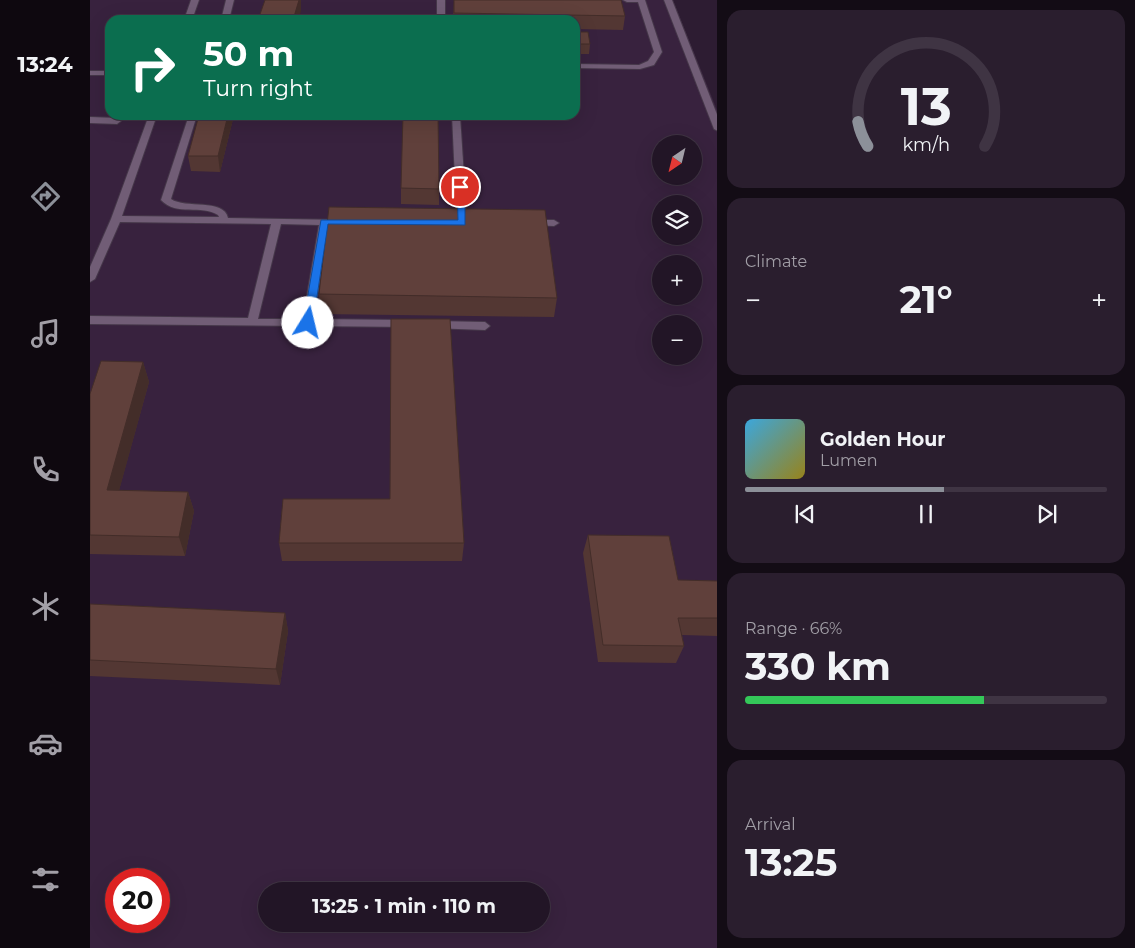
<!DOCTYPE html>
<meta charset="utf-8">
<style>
:root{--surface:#221526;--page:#2a1e2e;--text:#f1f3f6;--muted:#a29fa7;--line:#3f3443;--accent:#8c9099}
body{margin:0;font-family:Montserrat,sans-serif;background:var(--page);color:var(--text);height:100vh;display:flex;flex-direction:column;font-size:19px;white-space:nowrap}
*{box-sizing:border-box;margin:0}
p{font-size:16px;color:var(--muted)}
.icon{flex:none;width:28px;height:28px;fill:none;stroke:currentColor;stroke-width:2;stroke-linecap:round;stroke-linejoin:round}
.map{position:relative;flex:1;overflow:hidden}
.side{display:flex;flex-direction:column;gap:10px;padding:10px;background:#130c15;width:418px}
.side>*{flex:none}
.hud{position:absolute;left:15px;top:15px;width:475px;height:105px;border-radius:15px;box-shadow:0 5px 20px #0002,0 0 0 1px var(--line);background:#0b6e4f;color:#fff;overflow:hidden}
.needle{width:32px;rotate:215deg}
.buttons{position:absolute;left:562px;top:135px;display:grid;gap:10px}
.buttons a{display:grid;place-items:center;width:50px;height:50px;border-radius:50%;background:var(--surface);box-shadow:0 5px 20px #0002,0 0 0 1px var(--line);font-size:25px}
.speed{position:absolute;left:15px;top:868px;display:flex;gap:10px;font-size:25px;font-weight:700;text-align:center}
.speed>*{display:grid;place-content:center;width:65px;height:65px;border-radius:50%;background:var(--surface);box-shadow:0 5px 20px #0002,0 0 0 1px var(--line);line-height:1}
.speed .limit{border:8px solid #d22;background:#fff;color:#111}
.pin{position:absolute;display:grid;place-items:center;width:42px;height:42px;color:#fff;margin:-21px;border:2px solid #fff;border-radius:50%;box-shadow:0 1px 5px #0007}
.me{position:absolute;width:55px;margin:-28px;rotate:9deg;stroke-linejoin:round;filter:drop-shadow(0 0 4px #0008)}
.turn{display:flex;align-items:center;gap:18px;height:105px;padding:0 15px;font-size:22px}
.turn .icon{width:65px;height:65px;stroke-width:2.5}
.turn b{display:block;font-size:35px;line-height:42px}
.big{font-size:38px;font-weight:700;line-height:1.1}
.side .card{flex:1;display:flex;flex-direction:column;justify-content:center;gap:8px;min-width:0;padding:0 18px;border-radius:15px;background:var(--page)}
.side .dial{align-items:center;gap:0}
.dial svg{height:130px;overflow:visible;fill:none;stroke:var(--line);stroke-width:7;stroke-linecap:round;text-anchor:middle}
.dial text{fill:var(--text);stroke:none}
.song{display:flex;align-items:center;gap:15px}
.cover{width:60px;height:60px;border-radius:8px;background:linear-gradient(135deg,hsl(200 70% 55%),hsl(50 70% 35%))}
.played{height:5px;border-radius:2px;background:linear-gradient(90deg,var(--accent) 55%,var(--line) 55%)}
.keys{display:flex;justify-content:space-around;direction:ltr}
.heat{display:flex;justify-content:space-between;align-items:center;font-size:28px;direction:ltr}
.charge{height:8px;border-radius:4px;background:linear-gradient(90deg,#34c759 66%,var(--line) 0)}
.trip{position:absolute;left:168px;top:882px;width:292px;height:50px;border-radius:25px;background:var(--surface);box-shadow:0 5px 20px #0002,0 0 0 1px var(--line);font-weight:700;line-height:50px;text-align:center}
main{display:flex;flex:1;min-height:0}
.dock{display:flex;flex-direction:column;width:90px;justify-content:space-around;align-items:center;background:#0e080f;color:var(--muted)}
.dock .icon{width:35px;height:35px}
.dock .selected{color:var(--accent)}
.dock b{font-size:22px;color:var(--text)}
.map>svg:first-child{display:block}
.built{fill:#38223e;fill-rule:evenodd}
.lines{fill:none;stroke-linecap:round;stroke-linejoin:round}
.minor-casing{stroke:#453749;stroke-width:2}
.minor{fill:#715d76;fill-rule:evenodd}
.wall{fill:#533733}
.shaded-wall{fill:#432d29}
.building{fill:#60403b;stroke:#432d29}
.route{fill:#1a73e8;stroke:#114b97}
</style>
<main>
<nav class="dock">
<b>13:24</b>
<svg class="icon selected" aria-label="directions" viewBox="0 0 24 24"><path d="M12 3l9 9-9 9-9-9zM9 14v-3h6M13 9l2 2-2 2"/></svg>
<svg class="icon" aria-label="music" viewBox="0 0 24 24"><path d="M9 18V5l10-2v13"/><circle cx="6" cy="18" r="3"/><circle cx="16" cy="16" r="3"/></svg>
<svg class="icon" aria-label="phone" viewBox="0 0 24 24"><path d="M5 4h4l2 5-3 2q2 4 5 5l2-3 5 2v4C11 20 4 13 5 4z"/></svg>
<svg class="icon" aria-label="climate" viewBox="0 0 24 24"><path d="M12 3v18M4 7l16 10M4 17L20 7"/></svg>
<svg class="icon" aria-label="car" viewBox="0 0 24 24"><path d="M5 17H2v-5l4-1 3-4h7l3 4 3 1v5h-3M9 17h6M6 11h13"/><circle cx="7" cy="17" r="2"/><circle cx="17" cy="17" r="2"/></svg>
<svg class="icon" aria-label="filters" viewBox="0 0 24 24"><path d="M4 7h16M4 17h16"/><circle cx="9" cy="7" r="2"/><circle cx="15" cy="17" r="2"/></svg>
</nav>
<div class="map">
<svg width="628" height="948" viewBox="0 0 628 948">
<rect width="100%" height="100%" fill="#2d1c32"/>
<path class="built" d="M0,0H583L628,112L627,948H0ZM20,20H485V115H20ZM571,144H604V176H571ZM571,204H604V236H571ZM571,264H604V296H571ZM571,324H604V356H571ZM26,879H69V921H26ZM176,891H451V924H176Z"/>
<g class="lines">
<g class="minor-casing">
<g id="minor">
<polygon points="101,0 109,0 102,20 94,20"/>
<polygon points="136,0 144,0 139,20 131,20"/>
<rect x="347" y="0" width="8" height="20"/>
<polygon points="533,0 555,0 572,52 564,65 550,69 485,68 485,64 549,65 558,61 564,52 548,2 537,2"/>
<polygon points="574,0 582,0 628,117 628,131 624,129"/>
<rect x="0" y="71" width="20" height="4"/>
<path d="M59,115H67L32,216L129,217L128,215C111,204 87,217 71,200L99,115H107L81,199C95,209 134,198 138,218L257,220L259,222L254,225H238L224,319L317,320L322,324L321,327L0,324V316L158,318L181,224L30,222L5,279L0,282V267L21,219ZM191,224L229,225L213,319H168Z"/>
<polygon points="362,115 370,115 377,223 372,226 367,223"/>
<polygon points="0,117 27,118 31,121 27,124 0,123"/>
<polygon points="441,220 464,220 469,223 464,226 438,225 436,223"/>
<polygon points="345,321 395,322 400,326 395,330 341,328 340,325"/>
</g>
</g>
<use href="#minor" class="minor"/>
</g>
<g class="wall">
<polygon points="364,0 535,16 533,30 485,29 485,20 363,20"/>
<polygon points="485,32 500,44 499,54 485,54"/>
<polygon points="144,115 130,172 101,171 98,156"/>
<polygon points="311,188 349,189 349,205 311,204"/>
<polygon points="229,294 467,298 464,317 230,314"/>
<polygon points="53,362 59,382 29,490 98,492 104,511 95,556 0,554 0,394"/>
<polygon points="498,535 588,580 628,581 628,636 592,635 594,646 586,663 508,662 493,553"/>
<polygon points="189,543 374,543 372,561 192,561"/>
<polygon points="0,604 195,613 198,631 190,685 0,676"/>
</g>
<g class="shaded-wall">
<polygon points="209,0 211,0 211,10 209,20 203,20"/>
<polygon points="138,115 144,115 130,172 128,156"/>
<polygon points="53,362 59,382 24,509 17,490"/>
<polygon points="98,492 104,511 95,556 89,537"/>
<polygon points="195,613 198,631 190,685 186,669"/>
</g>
<g class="building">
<polygon points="175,0 209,0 203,20 168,20"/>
<polygon points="364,0 531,0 535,16 364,13"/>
<polygon points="485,32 498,32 500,44 485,44"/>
<polygon points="109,115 138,115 128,156 98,156"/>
<polygon points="313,115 348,115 349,189 311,188"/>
<polygon points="239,207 455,210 467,298 229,294"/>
<polygon points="301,319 360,319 374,543 189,543 193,499 300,499"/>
<polygon points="11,361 53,362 17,490 98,492 89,537 0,535 0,394"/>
<polygon points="498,535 579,536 588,580 628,581 628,618 588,618 594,646 513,645"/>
<polygon points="0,604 195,613 186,669 0,660"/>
</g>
<polygon class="route" points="367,185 375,187 375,225 238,224 223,323 222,325 215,325 213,323 231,220 368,220"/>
</svg>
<div class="buttons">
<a><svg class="needle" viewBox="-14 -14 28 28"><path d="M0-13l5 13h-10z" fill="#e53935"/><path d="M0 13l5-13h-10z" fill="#a29fa7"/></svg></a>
<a><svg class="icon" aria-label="layers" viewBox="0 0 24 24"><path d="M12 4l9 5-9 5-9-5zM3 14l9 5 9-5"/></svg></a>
<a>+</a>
<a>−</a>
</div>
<div class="speed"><div class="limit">20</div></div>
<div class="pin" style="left:370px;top:187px;background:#d93025"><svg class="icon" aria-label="arrive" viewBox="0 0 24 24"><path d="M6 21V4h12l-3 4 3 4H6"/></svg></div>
<svg class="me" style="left:218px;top:323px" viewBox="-20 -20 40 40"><circle r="19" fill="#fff"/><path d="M0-13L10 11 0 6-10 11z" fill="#1a73e8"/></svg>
<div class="trip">13:25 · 1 min · 110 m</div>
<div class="hud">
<div class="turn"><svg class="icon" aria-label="right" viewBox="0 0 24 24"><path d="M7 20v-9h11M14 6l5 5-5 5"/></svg><div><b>50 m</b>Turn right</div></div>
</div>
</div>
<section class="side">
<div class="card dial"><svg viewBox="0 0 100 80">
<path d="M14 69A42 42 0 1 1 86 69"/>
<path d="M14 69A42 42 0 0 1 8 54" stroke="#8c9099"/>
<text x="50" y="56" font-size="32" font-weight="700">13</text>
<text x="50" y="72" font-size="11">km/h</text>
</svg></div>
<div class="card"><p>Climate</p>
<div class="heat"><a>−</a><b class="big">21°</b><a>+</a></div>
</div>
<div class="card">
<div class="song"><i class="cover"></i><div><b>Golden Hour</b><p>Lumen</p></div></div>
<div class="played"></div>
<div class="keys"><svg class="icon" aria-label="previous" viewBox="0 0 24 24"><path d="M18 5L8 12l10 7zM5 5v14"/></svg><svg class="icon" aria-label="pause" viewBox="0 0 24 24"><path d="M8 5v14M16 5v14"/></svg><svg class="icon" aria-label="next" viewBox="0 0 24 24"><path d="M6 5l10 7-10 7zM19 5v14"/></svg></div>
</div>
<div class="card"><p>Range · 66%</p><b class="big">330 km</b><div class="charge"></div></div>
<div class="card"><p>Arrival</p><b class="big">13:25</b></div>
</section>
</main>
